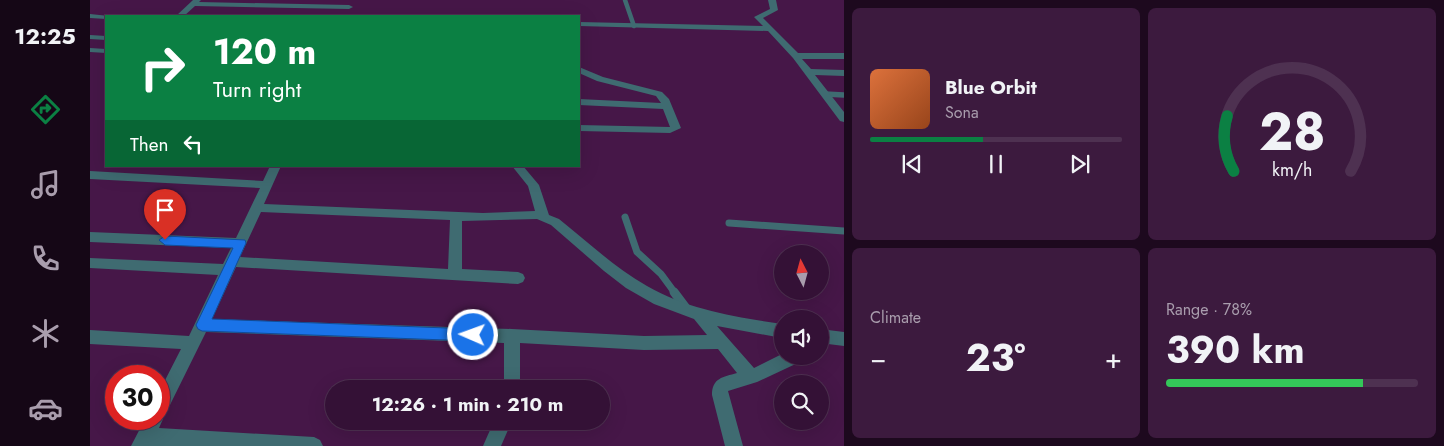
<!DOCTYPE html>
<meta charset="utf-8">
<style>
:root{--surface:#341136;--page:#3c1a3e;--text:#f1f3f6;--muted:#a99dad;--line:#4e3151;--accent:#0b8043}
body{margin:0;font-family:Jost,sans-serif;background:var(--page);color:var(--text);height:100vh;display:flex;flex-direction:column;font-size:19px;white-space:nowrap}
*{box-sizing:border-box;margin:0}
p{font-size:16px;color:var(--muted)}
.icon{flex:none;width:28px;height:28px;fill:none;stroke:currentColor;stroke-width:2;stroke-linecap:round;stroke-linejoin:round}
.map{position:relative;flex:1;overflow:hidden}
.details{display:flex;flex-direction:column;gap:8px;padding:8px;background:#1d091e;width:600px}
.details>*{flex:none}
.guide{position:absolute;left:15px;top:15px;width:475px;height:152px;border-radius:0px;box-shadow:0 5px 20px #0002,0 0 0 1px var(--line);background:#0b8043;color:#fff;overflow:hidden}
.needle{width:32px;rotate:354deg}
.controls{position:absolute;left:684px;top:245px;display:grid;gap:10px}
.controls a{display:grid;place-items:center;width:55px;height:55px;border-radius:50%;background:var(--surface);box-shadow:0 5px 20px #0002,0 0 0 1px var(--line);font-size:25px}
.speed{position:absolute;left:15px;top:365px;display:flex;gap:10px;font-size:25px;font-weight:700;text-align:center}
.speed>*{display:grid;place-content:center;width:65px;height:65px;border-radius:50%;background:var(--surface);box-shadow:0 5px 20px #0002,0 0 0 1px var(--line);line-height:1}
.speed .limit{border:8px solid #d22;background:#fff;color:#111}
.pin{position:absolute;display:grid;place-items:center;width:42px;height:42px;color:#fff;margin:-51px -21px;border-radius:50% 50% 50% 0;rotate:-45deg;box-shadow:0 0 5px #0007}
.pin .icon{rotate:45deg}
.me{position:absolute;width:55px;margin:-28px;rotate:272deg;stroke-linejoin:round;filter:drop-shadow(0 0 4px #0008)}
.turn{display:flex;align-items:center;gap:18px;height:105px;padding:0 25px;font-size:22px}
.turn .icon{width:65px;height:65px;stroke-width:2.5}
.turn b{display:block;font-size:35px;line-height:42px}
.then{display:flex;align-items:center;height:48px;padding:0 25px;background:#0003;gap:10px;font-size:19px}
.big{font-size:38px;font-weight:700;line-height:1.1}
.details .tile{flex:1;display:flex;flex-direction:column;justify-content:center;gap:8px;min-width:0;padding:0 18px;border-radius:8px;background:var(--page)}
.details .dial{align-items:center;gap:0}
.dial svg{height:130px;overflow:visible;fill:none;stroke:var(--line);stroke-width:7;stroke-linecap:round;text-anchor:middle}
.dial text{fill:var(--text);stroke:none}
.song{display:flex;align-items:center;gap:15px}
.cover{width:60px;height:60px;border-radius:8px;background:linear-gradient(135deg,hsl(20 70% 55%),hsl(20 70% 35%))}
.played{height:5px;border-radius:2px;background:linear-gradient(90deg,var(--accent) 45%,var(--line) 45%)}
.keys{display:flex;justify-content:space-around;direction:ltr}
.heat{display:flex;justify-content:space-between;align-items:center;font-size:28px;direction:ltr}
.charge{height:8px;border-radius:4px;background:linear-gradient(90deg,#34c759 78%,var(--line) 0)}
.details .tiles{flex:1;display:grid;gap:8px;grid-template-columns:repeat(2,1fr)}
.trip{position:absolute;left:235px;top:380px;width:285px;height:50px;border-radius:25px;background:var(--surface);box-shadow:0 5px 20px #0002,0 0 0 1px var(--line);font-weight:700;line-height:50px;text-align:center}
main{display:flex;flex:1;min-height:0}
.dock{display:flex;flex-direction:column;width:90px;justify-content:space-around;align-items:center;background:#150716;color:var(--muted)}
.dock .icon{width:35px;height:35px}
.dock .selected{color:var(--accent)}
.dock b{font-size:22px;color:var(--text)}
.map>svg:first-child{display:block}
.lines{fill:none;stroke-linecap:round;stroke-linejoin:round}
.lane-far3{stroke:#3f6b71;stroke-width:4.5}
.lane-far2{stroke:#3f6b71;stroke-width:5.5}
.lane-far1{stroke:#3f6b71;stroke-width:7}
.lane{stroke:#3f6b71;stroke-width:9}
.street{fill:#3f6b71;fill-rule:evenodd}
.route{fill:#1a73e8;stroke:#114b97}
</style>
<main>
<nav class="dock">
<b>12:25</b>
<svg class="icon selected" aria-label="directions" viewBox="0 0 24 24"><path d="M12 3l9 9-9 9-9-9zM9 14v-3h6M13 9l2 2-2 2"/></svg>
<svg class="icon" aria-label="music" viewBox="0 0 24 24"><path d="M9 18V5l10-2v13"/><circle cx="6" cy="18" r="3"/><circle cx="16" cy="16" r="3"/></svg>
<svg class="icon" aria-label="phone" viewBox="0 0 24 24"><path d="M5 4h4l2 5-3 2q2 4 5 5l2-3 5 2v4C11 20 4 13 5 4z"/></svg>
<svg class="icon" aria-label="climate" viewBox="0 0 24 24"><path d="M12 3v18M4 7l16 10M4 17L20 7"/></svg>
<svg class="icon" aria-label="car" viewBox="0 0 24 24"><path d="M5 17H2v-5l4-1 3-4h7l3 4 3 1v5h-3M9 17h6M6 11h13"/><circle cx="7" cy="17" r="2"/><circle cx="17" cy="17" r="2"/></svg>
</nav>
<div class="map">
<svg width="754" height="446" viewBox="0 0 754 446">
<rect width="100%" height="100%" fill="#461748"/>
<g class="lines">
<polyline class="lane-far3" points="535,0 544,26"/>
<polyline class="lane-far2" points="735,94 754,95"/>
<g class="lane-far1">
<polyline points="535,217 547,252 571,274 585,293"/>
<polyline points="639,223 754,231"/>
</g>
<polyline class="lane" points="584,292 596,308"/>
<g class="street">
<polygon points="103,0 111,0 109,2 259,5 263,7 259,9 105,6 94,16 86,16"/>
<polygon points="678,0 686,0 688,10 673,18 708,53 754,53 754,59 712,59 721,69 754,70 754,76 725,75 754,112 754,122 750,121 703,58 678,31 489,26 489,22 673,26 664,17 680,9"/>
<polygon points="0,14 19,16 16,16 16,19 0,18"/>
<polygon points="0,35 16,36 16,40 0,39"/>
<polygon points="0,48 16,49 16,53 0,52"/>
<polygon points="489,67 513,77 572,92 579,99 591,128 580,133 489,131 489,125 580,127 573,109 489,105 489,99 571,103 566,96 507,81 489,73"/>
<path d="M180,166H191L174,204L393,213L445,211L438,186L422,166H433L449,185L459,215L469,219C498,242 525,268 557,286C599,310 646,317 692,324V338L627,326L664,368L692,354V356H714L712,361L667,382L638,391L653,446H635L622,395C622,378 633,377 647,373L628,349L554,350L430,343V389H414V343L116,332L75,415L72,416L73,419L69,428L224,437L230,440L233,446H41L55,419H69V392L91,349L0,344V330L99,336L128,275L0,268V258L133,264L141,248L0,242V232L146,238L170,188L0,179V171L173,181ZM171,212L360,220L358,269L150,257ZM447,219L461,225L514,271L536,288L564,304L604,319L617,335L554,336L422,329L122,319L146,267L428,284L433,282L435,278L433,274L428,272L372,269V221Z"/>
<polygon points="730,329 754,332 754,346 730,343"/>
<polygon points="404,421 422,421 411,446 393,446"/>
</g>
</g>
<polygon class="route" points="75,236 155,240 156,243 122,319 383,329 388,331 390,335 388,339 383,341 112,331 108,329 106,325 143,248 75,245 69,240"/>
</svg>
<div class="controls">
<a><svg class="needle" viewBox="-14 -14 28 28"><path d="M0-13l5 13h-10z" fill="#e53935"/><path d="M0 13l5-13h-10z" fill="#a99dad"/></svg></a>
<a><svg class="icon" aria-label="sound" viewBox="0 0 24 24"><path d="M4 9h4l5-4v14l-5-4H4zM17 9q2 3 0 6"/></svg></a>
<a><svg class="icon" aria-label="search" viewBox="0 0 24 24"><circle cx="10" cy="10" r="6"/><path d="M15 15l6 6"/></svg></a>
</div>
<div class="speed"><div class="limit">30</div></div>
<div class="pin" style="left:75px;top:240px;background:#d93025"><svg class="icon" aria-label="arrive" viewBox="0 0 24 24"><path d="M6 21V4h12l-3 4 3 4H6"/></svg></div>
<svg class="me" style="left:383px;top:335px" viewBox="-20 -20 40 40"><circle r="17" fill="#1a73e8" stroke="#fff" stroke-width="3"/><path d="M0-11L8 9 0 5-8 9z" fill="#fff"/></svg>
<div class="trip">12:26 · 1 min · 210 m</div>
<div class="guide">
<div class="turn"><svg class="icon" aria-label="right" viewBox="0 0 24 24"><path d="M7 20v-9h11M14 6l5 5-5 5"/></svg><div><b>120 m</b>Turn right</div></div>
<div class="then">Then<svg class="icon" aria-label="left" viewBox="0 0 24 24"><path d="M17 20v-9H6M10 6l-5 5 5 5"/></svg></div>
</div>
</div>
<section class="details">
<div class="tiles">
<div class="tile">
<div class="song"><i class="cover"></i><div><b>Blue Orbit</b><p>Sona</p></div></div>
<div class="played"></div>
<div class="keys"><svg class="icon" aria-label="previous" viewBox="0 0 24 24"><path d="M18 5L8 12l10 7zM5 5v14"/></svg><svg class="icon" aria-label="pause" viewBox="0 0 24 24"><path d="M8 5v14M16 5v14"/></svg><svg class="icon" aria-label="next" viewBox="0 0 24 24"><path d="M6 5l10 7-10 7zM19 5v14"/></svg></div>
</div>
<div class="tile dial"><svg viewBox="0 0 100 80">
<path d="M14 69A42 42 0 1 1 86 69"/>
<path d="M14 69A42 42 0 0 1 10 35" stroke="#0b8043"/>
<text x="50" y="56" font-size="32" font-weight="700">28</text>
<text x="50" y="72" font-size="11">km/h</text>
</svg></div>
<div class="tile"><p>Climate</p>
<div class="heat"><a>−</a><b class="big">23°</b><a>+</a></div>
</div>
<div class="tile"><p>Range · 78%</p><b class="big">390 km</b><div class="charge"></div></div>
</div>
</section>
</main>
